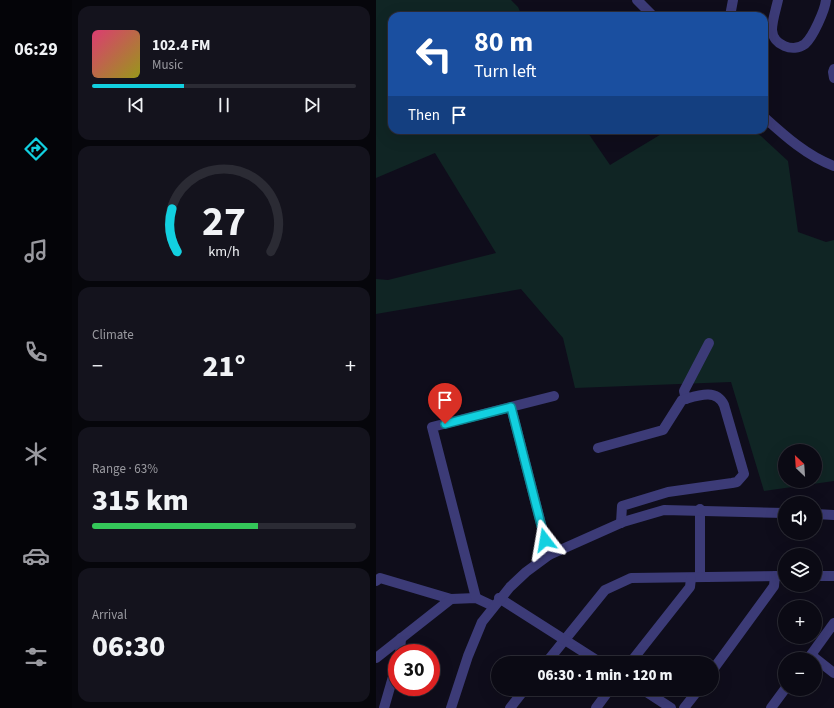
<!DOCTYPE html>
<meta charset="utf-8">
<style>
:root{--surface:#0b0a14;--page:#14131d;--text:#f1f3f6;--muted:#9a9aa0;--line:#2b2b34;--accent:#12d0e0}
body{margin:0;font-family:"Source Sans 3",sans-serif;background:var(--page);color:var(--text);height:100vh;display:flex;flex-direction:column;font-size:15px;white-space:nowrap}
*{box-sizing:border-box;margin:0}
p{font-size:13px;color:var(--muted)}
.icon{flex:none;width:22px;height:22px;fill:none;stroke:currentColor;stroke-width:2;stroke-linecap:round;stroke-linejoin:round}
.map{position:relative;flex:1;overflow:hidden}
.details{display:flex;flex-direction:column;gap:6px;padding:6px;background:#06060b;width:304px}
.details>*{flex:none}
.guide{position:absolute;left:12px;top:12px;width:380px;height:122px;border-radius:12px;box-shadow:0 4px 16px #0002,0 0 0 1px var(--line);background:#1a4fa0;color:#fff;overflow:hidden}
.needle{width:26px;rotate:335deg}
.tools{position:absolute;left:402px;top:444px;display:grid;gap:8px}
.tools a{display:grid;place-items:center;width:44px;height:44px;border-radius:50%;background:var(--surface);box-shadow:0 4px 16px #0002,0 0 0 1px var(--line);font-size:20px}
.speed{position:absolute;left:12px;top:644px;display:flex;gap:8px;font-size:20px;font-weight:700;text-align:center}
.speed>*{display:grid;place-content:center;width:52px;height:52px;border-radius:50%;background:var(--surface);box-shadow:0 4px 16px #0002,0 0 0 1px var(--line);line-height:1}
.speed .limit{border:6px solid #d22;background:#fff;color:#111}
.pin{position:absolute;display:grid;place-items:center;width:34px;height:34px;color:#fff;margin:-41px -17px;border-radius:50% 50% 50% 0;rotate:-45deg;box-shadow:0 0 4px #0007}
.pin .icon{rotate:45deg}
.me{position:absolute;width:44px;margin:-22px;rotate:346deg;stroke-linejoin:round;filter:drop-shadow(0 0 3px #0008)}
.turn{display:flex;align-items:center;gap:14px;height:84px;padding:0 20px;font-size:18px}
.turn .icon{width:52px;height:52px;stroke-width:2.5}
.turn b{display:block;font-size:28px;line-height:34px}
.then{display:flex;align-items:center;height:38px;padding:0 20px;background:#0003;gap:8px;font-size:15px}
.big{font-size:30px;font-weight:800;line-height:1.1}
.details .tile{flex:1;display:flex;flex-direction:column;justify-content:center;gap:6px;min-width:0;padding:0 14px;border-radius:12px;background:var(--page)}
.details .dial{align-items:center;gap:0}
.dial svg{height:104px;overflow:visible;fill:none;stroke:var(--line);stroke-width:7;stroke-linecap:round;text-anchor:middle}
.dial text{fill:var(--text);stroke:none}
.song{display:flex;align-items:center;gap:12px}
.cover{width:48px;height:48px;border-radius:6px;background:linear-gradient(135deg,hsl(340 70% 55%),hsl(60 70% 35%))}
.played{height:4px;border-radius:2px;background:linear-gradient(90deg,var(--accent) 35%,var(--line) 35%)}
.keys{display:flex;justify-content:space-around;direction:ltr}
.heat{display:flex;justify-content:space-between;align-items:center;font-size:22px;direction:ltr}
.charge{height:6px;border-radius:3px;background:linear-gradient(90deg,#34c759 63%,var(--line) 0)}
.trip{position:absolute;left:115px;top:656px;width:228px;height:40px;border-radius:20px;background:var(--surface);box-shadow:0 4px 16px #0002,0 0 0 1px var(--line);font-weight:800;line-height:40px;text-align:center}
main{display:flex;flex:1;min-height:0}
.menu{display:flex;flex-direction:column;width:72px;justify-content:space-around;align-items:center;background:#040408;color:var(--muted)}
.menu .icon{width:28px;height:28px}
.menu .current{color:var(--accent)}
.menu b{font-size:18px;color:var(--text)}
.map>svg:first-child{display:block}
.green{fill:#102524;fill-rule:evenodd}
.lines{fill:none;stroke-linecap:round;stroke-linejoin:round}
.minor{stroke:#3c3b77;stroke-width:10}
.tertiary{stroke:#3c3b77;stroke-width:10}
.route-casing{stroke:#0c8792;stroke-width:10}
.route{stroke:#12d0e0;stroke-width:7}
</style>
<main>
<nav class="menu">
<b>06:29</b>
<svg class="icon current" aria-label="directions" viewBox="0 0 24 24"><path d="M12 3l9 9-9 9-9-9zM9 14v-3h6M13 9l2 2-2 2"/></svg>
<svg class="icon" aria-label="music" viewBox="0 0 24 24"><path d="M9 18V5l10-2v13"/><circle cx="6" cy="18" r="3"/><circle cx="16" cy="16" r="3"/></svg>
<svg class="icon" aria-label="phone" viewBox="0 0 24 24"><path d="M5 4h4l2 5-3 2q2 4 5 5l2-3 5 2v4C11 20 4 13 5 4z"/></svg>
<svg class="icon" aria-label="climate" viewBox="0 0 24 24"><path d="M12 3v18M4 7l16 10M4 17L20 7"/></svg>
<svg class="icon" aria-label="car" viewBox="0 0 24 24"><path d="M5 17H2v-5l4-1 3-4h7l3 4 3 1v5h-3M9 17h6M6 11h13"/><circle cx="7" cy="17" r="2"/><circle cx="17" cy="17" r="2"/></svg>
<svg class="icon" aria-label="filters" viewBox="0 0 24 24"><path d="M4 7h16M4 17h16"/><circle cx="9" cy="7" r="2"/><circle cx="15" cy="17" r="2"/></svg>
</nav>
<section class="details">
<div class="tile">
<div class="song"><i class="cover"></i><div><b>102.4 FM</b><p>Music</p></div></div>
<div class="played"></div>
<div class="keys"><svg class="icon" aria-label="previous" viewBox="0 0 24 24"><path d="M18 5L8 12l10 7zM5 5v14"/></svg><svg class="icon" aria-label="pause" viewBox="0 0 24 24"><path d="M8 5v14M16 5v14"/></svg><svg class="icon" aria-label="next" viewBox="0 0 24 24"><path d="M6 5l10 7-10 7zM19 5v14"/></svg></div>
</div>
<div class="tile dial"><svg viewBox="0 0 100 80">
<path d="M14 69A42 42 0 1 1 86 69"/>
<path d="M14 69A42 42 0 0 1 10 36" stroke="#12d0e0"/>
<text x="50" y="56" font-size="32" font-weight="700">27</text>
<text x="50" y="72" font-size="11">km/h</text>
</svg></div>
<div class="tile"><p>Climate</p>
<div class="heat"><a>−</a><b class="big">21°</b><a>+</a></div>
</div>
<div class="tile"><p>Range · 63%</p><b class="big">315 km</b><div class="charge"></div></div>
<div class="tile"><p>Arrival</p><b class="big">06:30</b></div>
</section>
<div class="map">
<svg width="458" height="708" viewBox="0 0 458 708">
<rect width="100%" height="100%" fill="#0f0d1b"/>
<path class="green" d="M0,0H135L142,7L146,16H16V130H210L234,165L292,130H375L385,136L412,161L422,232L450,242L458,240V481L388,491L355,382L199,388L187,338L145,289L0,314V279L12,280L120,253L59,153L0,178ZM409,451H439V481H409Z"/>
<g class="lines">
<g class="minor">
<path d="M402,0C400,9 396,21 396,30C397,45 417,53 429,44C437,37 449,10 450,0"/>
<polyline points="354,16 357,0"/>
<polyline points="458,69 457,72 458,78"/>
<polyline points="310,399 308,391 333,343"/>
<polyline points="135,407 173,555"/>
<path d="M222,448L287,430L306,400C321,396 340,388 348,405L368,474L361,482L356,483L292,492L246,506L245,523"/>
<polyline points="439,576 458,576"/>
<polyline points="324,577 324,509"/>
<polyline points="0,581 4,578 75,599 100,598 117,606"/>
<polyline points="100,598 56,427 178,396"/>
<polyline points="24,653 25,638"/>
<polyline points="435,655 458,673"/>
<polyline points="0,658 75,599"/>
<polyline points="432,659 458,623"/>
<polyline points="170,663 229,590 255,578 409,576"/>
<polyline points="254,663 314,587 315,578"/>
<polyline points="336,671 398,586 399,576"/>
<polyline points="8,708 21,663"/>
<polyline points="134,708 149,689"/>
<polyline points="220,708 234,689"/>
<polyline points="308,708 323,689"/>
<polyline points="395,708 409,689"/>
</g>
<g class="tertiary">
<polyline points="261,0 277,16"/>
<path d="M388,117C409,136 431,156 458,166"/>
<polyline points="439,514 458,515"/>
<polyline points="123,598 225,663"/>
<polyline points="266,689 295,708"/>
<polyline points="75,708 92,656 106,622 134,587 150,572 173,555 247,522 288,510 409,513"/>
</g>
</g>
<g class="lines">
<g class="route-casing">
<polyline id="route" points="69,424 135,407 169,540"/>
</g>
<use href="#route" class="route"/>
</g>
</svg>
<div class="tools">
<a><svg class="needle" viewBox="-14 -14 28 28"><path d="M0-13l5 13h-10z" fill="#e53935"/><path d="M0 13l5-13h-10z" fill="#9a9aa0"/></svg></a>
<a><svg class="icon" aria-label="sound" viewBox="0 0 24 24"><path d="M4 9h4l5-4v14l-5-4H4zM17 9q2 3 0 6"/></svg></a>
<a><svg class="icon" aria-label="layers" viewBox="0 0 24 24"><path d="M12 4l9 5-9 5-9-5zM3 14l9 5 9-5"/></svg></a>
<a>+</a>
<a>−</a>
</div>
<div class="speed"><div class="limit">30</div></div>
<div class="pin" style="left:69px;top:424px;background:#d93025"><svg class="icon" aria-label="arrive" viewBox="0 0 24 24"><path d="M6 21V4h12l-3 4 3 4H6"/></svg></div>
<svg class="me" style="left:169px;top:540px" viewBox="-20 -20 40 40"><path d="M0-17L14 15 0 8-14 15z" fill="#12d0e0" stroke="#fff" stroke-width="4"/></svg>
<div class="trip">06:30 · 1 min · 120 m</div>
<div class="guide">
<div class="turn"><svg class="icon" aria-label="left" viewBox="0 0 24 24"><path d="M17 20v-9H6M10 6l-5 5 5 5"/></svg><div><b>80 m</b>Turn left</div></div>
<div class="then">Then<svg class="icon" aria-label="arrive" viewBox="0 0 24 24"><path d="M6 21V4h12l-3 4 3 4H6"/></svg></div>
</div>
</div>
</main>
